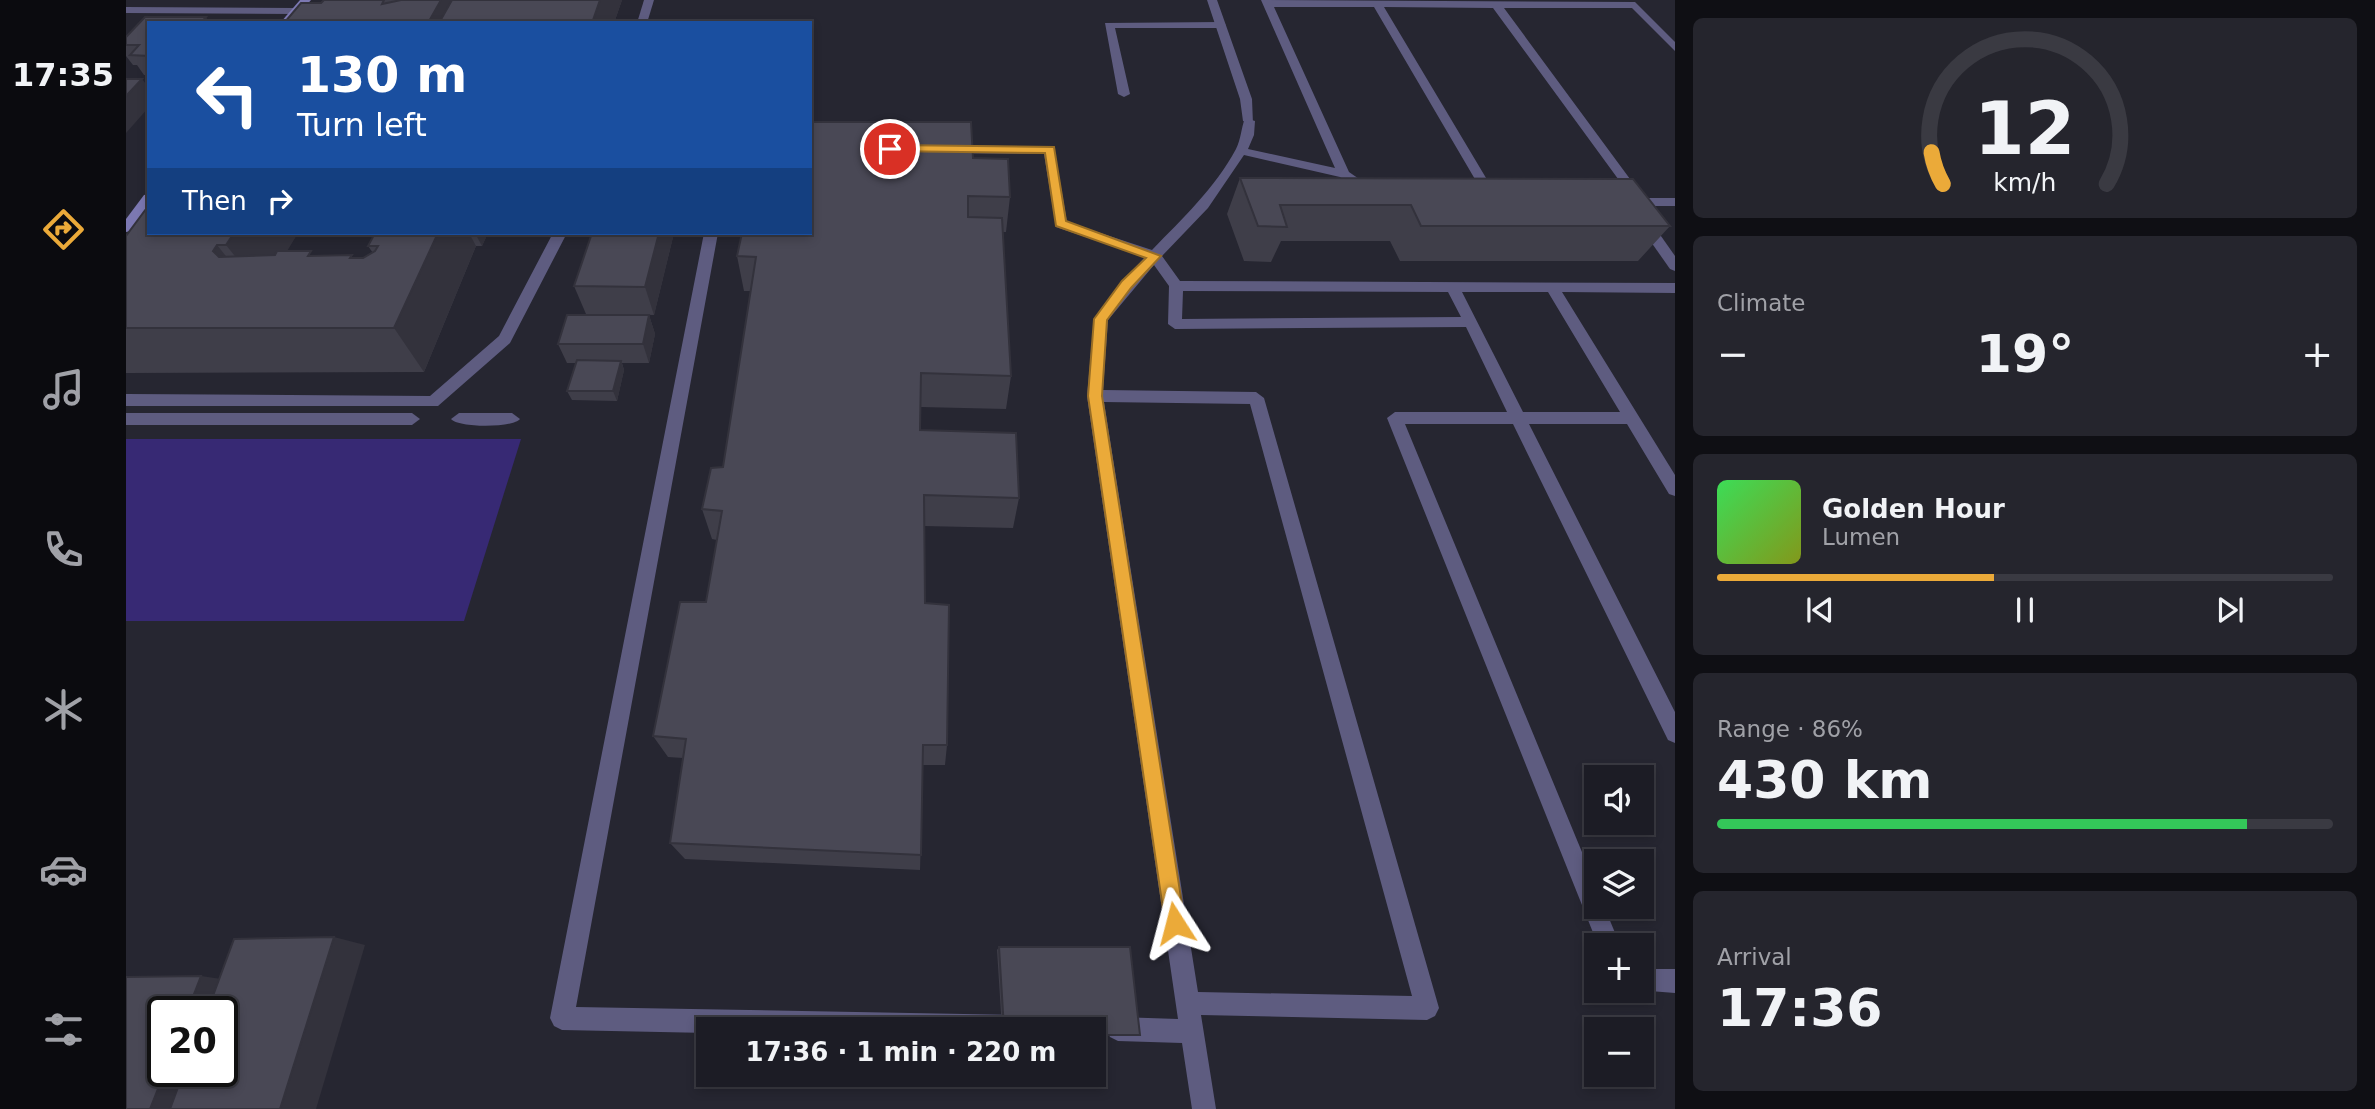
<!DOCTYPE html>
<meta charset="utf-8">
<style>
:root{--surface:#1c1c25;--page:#25252d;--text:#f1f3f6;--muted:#a0a1a7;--line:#3a3a42;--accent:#ebaa39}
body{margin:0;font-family:"DejaVu Sans",sans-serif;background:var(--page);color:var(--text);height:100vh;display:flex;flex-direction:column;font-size:26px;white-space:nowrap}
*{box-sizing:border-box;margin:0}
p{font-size:23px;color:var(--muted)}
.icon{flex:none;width:38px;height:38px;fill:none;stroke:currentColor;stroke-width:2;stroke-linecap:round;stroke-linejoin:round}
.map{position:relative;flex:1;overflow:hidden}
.drawer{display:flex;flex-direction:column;gap:18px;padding:18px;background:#0f0f14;width:700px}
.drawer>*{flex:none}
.top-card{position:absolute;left:21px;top:21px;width:665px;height:214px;border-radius:0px;box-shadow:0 4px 10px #0003,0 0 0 2px var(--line);background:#1a4fa0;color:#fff;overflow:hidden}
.fabs{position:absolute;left:1458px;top:765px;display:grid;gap:14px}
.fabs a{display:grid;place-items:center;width:70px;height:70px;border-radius:0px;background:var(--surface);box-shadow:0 4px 10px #0003,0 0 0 2px var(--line);font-size:35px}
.speed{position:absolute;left:21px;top:996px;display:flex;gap:14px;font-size:35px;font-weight:700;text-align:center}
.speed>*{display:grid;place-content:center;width:91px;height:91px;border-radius:50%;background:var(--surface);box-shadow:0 4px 10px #0003,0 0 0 2px var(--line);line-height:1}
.speed .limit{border:4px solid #111;border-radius:10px;background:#fff;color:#111}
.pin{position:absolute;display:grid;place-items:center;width:60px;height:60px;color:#fff;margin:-30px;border:4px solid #fff;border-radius:50%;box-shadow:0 2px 7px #0007}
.me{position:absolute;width:77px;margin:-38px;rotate:351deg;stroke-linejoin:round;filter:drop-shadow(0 0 5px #0008)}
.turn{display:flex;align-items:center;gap:24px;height:147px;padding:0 35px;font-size:32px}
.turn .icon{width:91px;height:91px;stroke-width:2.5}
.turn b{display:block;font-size:49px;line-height:60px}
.then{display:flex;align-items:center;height:66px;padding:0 35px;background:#0003;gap:14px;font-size:26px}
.big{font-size:52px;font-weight:700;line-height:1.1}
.drawer .tile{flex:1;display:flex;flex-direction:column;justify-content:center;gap:10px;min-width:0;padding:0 24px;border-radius:10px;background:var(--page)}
.drawer .dial{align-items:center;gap:0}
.dial svg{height:182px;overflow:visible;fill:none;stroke:var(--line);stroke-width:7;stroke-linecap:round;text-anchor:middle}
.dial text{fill:var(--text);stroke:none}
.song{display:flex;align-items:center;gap:21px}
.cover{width:84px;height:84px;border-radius:10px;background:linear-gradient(135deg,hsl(130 70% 55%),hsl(70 70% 35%))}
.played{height:7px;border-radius:4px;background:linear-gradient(90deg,var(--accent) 45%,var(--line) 45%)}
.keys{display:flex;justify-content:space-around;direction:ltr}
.heat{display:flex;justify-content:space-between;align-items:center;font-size:38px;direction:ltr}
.charge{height:10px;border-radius:5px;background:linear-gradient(90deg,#34c759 86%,var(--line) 0)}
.trip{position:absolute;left:570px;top:1017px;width:410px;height:70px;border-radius:0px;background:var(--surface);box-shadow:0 4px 10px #0003,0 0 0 2px var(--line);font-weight:700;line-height:70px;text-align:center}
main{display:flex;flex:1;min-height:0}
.tab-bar{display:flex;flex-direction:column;width:126px;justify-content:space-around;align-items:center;background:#0b0b0f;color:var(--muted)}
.tab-bar .icon{width:49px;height:49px}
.tab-bar .active{color:var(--accent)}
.tab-bar b{font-size:32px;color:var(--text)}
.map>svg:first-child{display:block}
.green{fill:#372974}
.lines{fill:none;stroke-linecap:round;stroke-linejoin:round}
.lane{fill:#5e5c80;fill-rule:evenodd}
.street{fill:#5e5c80;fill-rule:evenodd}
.secondary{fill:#7c78b2;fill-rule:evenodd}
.wall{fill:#3f3e49}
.shaded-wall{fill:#33323c}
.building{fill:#494855;stroke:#33323c;stroke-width:2}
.route{fill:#ebaa39;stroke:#996e25;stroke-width:2}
</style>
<main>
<nav class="tab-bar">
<b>17:35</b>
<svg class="icon active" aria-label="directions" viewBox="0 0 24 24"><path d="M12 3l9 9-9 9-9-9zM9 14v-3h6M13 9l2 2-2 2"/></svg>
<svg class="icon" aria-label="music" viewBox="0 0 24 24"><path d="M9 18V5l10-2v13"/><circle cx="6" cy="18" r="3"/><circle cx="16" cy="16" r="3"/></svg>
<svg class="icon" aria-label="phone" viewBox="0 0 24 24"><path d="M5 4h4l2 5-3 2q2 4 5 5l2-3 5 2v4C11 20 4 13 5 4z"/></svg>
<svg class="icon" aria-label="climate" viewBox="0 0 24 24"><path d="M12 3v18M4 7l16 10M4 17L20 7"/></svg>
<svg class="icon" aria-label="car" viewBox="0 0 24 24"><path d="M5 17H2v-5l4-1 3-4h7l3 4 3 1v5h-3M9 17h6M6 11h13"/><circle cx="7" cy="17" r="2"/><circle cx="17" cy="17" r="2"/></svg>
<svg class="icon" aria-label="filters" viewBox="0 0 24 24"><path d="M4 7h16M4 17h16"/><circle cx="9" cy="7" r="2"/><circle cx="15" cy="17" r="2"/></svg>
</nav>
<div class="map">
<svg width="1549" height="1109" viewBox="0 0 1549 1109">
<rect width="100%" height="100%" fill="#262631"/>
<polygon class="green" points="0,439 395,439 338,621 0,621"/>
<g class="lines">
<g class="lane">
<polygon points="518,0 528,0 521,23 511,23"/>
<path d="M1135,0L1509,2L1549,42V51L1506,8H1378L1518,198H1549V206H1504L1498,202L1506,198L1367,8L1258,7L1372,198L1366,202L1360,198L1248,7H1148L1223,172L1249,190L1248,193H1238L1214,177L1118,155L1082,208L1036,256L1054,281L1549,283V293L1436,292L1549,475V496L1543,494L1501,424H1403L1549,712V743L1542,740L1387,424H1279L1470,886V906H1478L1494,945H1472L1261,418L1269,412H1381L1340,327L1049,329L1042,324L1043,286L1028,265L982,320L977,390L1130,392L1138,398L1313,1008L1309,1016L1301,1020L1075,1015L1090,1109H1066L1056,1043L992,1041L984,1037L980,1029L984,1021L992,1017L1052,1019L961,396L968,319L996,282L1019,257L930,227L918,154L824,153L818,149L824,145L928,147L941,222L1026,250C1056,219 1089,188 1110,149C1115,139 1115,129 1119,118L1129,121L1128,135L1122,149L1209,168ZM1057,291L1322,292L1335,317L1056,319ZM1336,292H1422L1494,412H1397ZM978,402L1124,404L1286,996L1072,992Z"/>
<polygon points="979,23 1095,22 1100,25 1095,28 989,28 1004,94 998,97 992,94"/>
<polygon points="1518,218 1523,219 1549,256 1549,271 1544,269 1511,222"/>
<polygon points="427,233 441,233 384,343 312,406 0,406 0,394 304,396 373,336"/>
<polygon points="578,233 592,233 450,1007 898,1015 906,1019 909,1029 583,1029 583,1033 436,1030 428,1026 424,1018"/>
<polygon points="0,413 286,413 294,419 286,425 0,425"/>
<path d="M333,413H386L394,419C387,428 332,428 325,419Z"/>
<polygon points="1516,969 1549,969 1549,993 1511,990 1516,990"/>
</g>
<g class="street">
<polygon points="1081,0 1091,0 1126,99 1127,124 1117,121 1114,99"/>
<polygon points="0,7 168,8 173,11 168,14 0,13"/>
</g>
<g class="secondary">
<polygon points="174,0 185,0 165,23 154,23"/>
<polygon points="23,194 23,207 5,231 0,232 0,219 18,195"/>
</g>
</g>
<g class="wall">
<polygon points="198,0 496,0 488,23 158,23 195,3"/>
<polygon points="23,23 23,75 18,75 11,65 7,65 0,56 0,37"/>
<polygon points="847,158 884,197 880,232 877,232 885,376 880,409 795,407 794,430 893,498 887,528 798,526 799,603 821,745 819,765 797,765 794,870 559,859 544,843 557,758 542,757 527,736 580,602 591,540 586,539 576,509 597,467 625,291 618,291 611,256"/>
<polygon points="1114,178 1544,226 1512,261 1274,261 1264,241 1155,241 1145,262 1118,261 1101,214"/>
<polygon points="23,233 172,233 160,251 188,256 228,258 237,258 247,253 242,246 249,233 362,233 356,246 350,246 298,372 0,373 0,236"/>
<polygon points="466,233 548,233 528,315 460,314 448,286"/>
<polygon points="523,315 529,334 523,363 496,363 498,370 491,401 446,400 441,391 450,363 441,363 432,344"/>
<polygon points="873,947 1014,1035 1009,1036 968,1036 968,1029 876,1029 871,950"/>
</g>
<g class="shaded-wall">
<polygon points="315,0 359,0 347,23 302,23"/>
<polygon points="474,0 496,0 488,23 466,23"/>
<polygon points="80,17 84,23 75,23"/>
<polygon points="16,79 23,88 23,107 0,133 0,96"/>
<polygon points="108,233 172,233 137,291 100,245"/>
<polygon points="312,233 343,233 350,246 298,372 268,328"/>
<polygon points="349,233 362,233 356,246"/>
<polygon points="533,233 548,233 528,315 519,287"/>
<polygon points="91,245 128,291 87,251"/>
<polygon points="523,315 529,334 523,363 517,344"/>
<polygon points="495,361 498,370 491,401 487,391"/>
<polygon points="208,937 239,945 190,1109 154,1109"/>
<polygon points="75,976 102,980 91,1012 61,1012"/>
<polygon points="39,1071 69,1071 55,1109 24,1109"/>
</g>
<g class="building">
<polygon points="198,0 258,0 256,4 275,0 315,0 302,23 158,23 175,3 195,3"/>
<polygon points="326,0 474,0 466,23 313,23"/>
<polygon points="19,17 80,17 75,23 23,23 23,56 4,55 13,45 0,45 0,37"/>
<polygon points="0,79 16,79 0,96"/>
<polygon points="684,122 845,122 847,158 882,159 884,197 842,196 842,217 876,218 885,376 795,373 794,430 890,433 893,498 798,495 799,603 823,605 821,745 797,745 795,855 544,843 560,739 527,736 554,602 580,602 596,511 576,509 585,468 597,467 630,257 611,256 616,233 684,233"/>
<polygon points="1114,178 1507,179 1544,226 1295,226 1285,205 1154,205 1161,227 1132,226"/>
<polygon points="23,205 23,233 108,233 100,245 91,245 87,251 93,257 149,255 151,251 185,251 182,256 226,255 224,258 237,258 249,251 252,246 242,246 249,233 312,233 268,328 0,328 0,236"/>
<polygon points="466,233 533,233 519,287 448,286"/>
<polygon points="441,315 523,315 517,344 432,344"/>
<polygon points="451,360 495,361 487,391 441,391"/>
<polygon points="208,937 154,1109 44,1109 58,1071 96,1071 96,1012 81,1012 108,939"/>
<polygon points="873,947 1004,947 1014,1035 968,1035 968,1029 878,1029"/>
<polygon points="75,976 61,1012 37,1012 37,1071 39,1071 24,1109 0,1109 0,977"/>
</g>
<polygon class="route" points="764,145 928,147 940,221 1035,256 1005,288 981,320 976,396 1059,923 1056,930 1049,933 1042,930 1039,923 962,396 968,319 996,281 1020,258 930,226 919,153 760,151 760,146"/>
</svg>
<div class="fabs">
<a><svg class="icon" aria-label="sound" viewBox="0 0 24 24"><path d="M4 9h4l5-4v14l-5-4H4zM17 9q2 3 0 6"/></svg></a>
<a><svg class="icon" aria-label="layers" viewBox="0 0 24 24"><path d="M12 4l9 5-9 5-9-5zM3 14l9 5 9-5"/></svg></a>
<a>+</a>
<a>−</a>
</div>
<div class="speed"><div class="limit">20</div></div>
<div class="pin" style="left:764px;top:149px;background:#d93025"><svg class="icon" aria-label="arrive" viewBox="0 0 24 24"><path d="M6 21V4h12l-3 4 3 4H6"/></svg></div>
<svg class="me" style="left:1049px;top:923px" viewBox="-20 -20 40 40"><path d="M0-17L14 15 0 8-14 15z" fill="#ebaa39" stroke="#fff" stroke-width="4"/></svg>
<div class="trip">17:36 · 1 min · 220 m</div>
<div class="top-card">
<div class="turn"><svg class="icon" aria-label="left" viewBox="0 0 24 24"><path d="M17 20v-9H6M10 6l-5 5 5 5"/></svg><div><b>130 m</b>Turn left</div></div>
<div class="then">Then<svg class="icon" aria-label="right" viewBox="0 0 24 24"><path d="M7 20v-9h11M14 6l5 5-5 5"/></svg></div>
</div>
</div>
<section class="drawer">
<div class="tile dial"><svg viewBox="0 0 100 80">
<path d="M14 69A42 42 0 1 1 86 69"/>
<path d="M14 69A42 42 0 0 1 9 55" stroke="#ebaa39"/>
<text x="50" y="56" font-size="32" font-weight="700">12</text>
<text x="50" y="72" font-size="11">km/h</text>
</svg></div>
<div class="tile"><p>Climate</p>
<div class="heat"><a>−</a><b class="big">19°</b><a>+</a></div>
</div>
<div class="tile">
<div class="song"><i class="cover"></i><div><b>Golden Hour</b><p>Lumen</p></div></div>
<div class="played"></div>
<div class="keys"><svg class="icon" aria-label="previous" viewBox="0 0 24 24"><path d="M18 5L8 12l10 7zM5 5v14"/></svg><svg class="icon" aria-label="pause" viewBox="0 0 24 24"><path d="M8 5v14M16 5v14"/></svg><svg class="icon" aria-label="next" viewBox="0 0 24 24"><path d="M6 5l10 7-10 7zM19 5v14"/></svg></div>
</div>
<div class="tile"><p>Range · 86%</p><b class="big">430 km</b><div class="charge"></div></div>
<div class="tile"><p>Arrival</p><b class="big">17:36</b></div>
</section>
</main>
